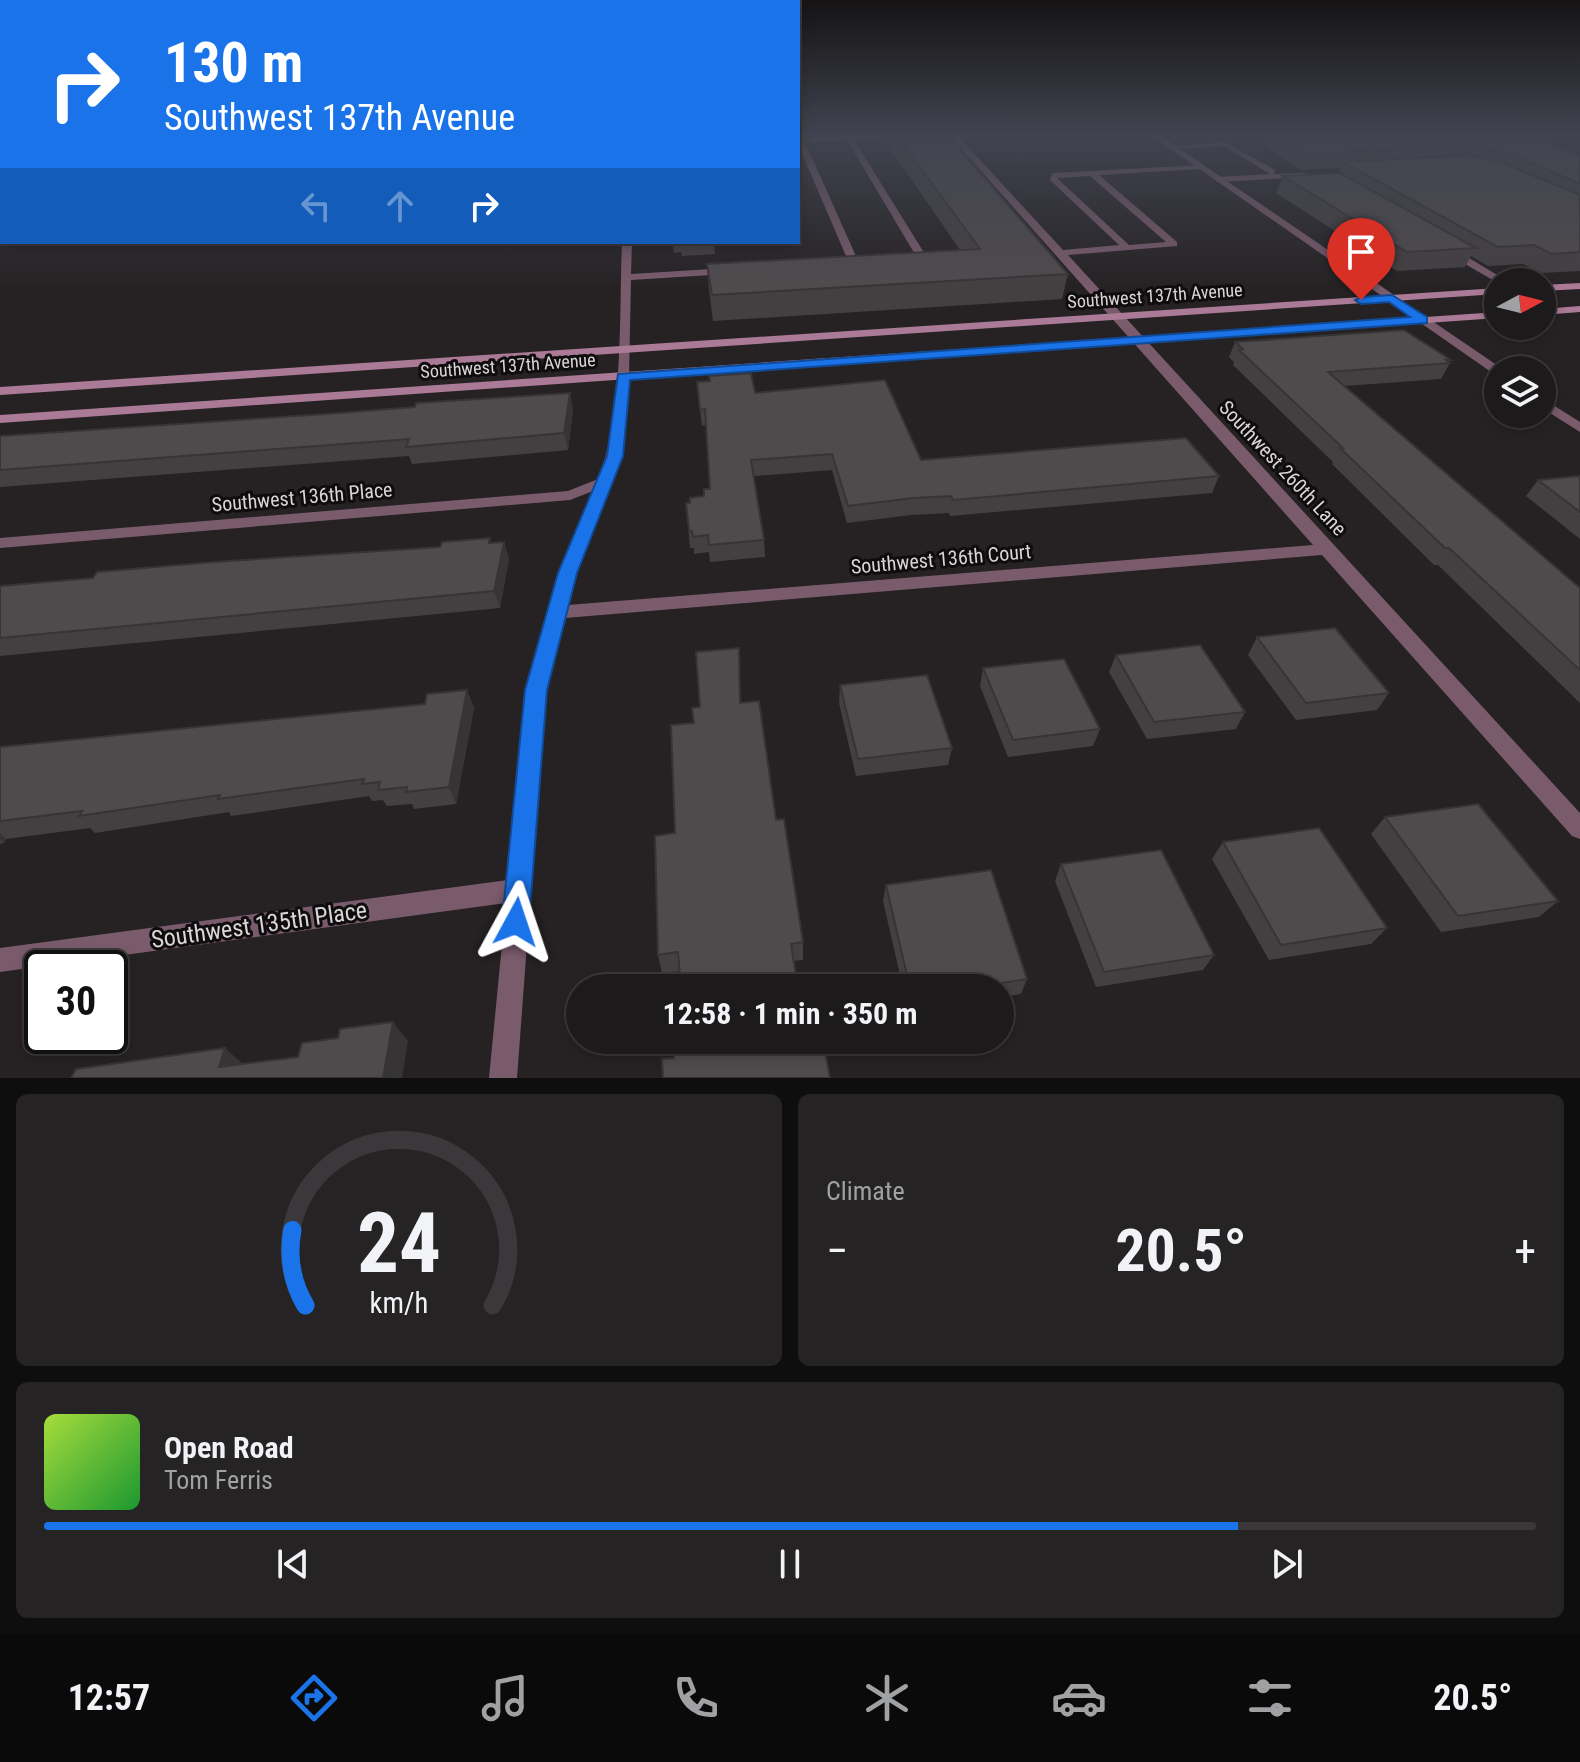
<!DOCTYPE html>
<meta charset="utf-8">
<style>
:root{--surface:#1c1a1b;--page:#252324;--text:#f1f3f6;--muted:#a0a1a3;--line:#3a383a;--accent:#1a73e8}
body{margin:0;font-family:"Roboto Condensed",sans-serif;background:var(--page);color:var(--text);height:100vh;display:flex;flex-direction:column;font-size:30px;white-space:nowrap}
*{box-sizing:border-box;margin:0}
p{font-size:26px;color:var(--muted)}
.icon{flex:none;width:44px;height:44px;fill:none;stroke:currentColor;stroke-width:2;stroke-linecap:round;stroke-linejoin:round}
.map{position:relative;height:1078px;overflow:hidden}
.side{display:flex;flex-direction:column;gap:16px;padding:16px;background:#0f0e0f;flex:1}
.side>*{flex:none}
.banner{position:absolute;left:0px;top:0px;width:800px;height:244px;box-shadow:0 4px 12px #0003,0 0 0 2px var(--line);background:#1a73e8;color:#fff;overflow:hidden}
.needle{width:52px;rotate:83deg}
.fabs{position:absolute;left:1484px;top:268px;display:grid;gap:16px}
.fabs a{display:grid;place-items:center;width:72px;height:72px;border-radius:50%;background:var(--surface);box-shadow:0 4px 12px #0003,0 0 0 2px var(--line);font-size:40px}
.speed{position:absolute;left:24px;top:950px;display:flex;gap:16px;font-size:40px;font-weight:700;text-align:center}
.speed>*{display:grid;place-content:center;width:104px;height:104px;border-radius:50%;background:var(--surface);box-shadow:0 4px 12px #0003,0 0 0 2px var(--line);line-height:1}
.speed .limit{border:4px solid #111;border-radius:12px;background:#fff;color:#111}
.pin{position:absolute;display:grid;place-items:center;width:68px;height:68px;color:#fff;margin:-82px -34px;border-radius:50% 50% 50% 0;rotate:-45deg;box-shadow:0 0 8px #0007}
.pin .icon{rotate:45deg}
.me{position:absolute;width:88px;margin:-44px;rotate:5deg;stroke-linejoin:round;filter:drop-shadow(0 0 6px #0008)}
.turn{display:flex;align-items:center;gap:28px;height:168px;padding:0 32px;font-size:36px}
.turn .icon{width:104px;height:104px;stroke-width:2.5}
.turn b{display:block;font-size:56px;line-height:68px}
.lanes{display:flex;align-items:center;height:76px;padding:0 32px;background:#0003;justify-content:center;gap:40px;direction:ltr}
.lanes .off{opacity:.35}
.big{font-size:60px;font-weight:700;line-height:1.1}
.side .card{flex:1;display:flex;flex-direction:column;justify-content:center;gap:12px;min-width:0;padding:0 28px;border-radius:12px;background:var(--page)}
.side .dial{align-items:center;gap:0}
.dial svg{height:208px;overflow:visible;fill:none;stroke:var(--line);stroke-width:7;stroke-linecap:round;text-anchor:middle}
.dial text{fill:var(--text);stroke:none}
.song{display:flex;align-items:center;gap:24px}
.cover{width:96px;height:96px;border-radius:12px;background:linear-gradient(135deg,hsl(80 70% 55%),hsl(130 70% 35%))}
.played{height:8px;border-radius:4px;background:linear-gradient(90deg,var(--accent) 80%,var(--line) 80%)}
.keys{display:flex;justify-content:space-around;direction:ltr}
.heat{display:flex;justify-content:space-between;align-items:center;font-size:44px;direction:ltr}
.side .tiles{flex:1;display:grid;gap:16px;grid-template-columns:1fr 1fr}
.card:last-child{grid-column:span 2}
.trip{position:absolute;left:566px;top:974px;width:448px;height:80px;border-radius:40px;background:var(--surface);box-shadow:0 4px 12px #0003,0 0 0 2px var(--line);font-weight:700;line-height:80px;text-align:center}
.dock{display:flex;height:128px;justify-content:space-around;align-items:center;background:#0b0a0b;color:var(--muted)}
.dock .icon{width:56px;height:56px}
.dock .on{color:var(--accent)}
.dock b{font-size:36px;color:var(--text)}
.map>svg:first-child{display:block}
.lines{fill:none;stroke-linecap:round;stroke-linejoin:round}
.service{fill:#7a5b6c;fill-rule:evenodd}
.minor{fill:#7a5b6c;fill-rule:evenodd}
.tertiary{fill:#7a5b6c;fill-rule:evenodd}
.secondary{fill:#ab7a96;fill-rule:evenodd}
.wall{fill:#444042}
.shaded-wall{fill:#373436}
.building{fill:#4f4b4d;stroke:#373436;stroke-width:2}
.route{fill:#1a73e8;stroke:#114b97;stroke-width:2}
.labels{text-anchor:middle;stroke-width:6;stroke-linejoin:round;paint-order:stroke}
.far-street-label{font-size:18px;fill:#d9d6d7;stroke:#0e0c0d}
.street-label{font-size:20px;fill:#d9d6d7;stroke:#0e0c0d}
.near-street-label{font-size:24px;fill:#d9d6d7;stroke:#0e0c0d}
</style>
<div class="map">
<svg width="1580" height="1078" viewBox="0 0 1580 1078">
<rect width="100%" height="100%" fill="#262224"/>
<g class="lines">
<g class="service">
<polygon points="1225,142 1275,170 1274,174 1305,173 1309,175 1305,177 1219,182 1216,181 1216,177 1270,174 1224,146 1171,149 1167,147"/>
<polygon points="1446,249 1454,249 1509,282 1498,283 1446,253"/>
</g>
<g class="minor">
<polygon points="841,136 890,136 854,140 928,259 927,261 910,262 905,259 916,256 847,140 805,142 859,263 854,266 849,263 798,144 800,138"/>
<path d="M950,136H958L1063,250L1119,245L1050,180L1052,173L1203,165L1200,169L1099,175L1177,242V246L1068,255L1580,813V839L1572,836L1322,555L565,618L546,690L517,1078H489L506,903L0,972V948L508,880L526,690L560,573L593,491L570,500L0,548V538L568,491L598,479C624,417 619,311 622,242H632L631,274L727,268L732,271L727,274L631,280L629,377L622,456L576,573L568,605L1313,545ZM1090,176L1166,242L1129,245L1057,178Z"/>
</g>
<g class="tertiary">
<polygon points="1152,136 1161,136 1504,370 1498,370 1498,375 1494,374"/>
<polygon points="2,182 2,188 0,189 0,183"/>
<polygon points="2,198 2,204 0,205 0,199"/>
<polygon points="1542,398 1580,422 1580,432 1542,408"/>
</g>
<g class="secondary">
<polygon points="1580,283 1580,289 1542,291 1542,285"/>
<polygon points="1498,288 1498,294 0,395 0,387"/>
<polygon points="1580,306 1580,312 1542,315 1542,309"/>
<polygon points="1498,312 1498,318 0,423 0,415"/>
</g>
</g>
<g class="wall">
<polygon points="885,136 948,136 1068,274 1062,299 713,321 709,290 707,264 960,250 885,141"/>
<polygon points="1269,136 1529,136 1580,156 1580,271 1540,273 1523,264 1488,266 1471,256 1465,267 1397,271 1276,193 1283,176 1338,173 1341,168 1302,170 1265,147"/>
<polygon points="673,242 714,242 715,254 682,256 681,252 674,253"/>
<polygon points="1235,342 1450,363 1441,379 1344,386 1580,588 1580,703 1438,565 1434,565 1332,464 1333,462 1233,365 1234,362 1229,357"/>
<polygon points="697,382 755,393 921,460 1219,476 1212,493 950,516 949,513 911,515 847,523 832,470 754,476 764,540 765,557 710,562 709,552 694,554 694,548 690,548 686,503 690,503 704,496 710,489 706,425 702,426"/>
<polygon points="573,409 568,450 412,464 409,456 0,487 0,436"/>
<polygon points="1580,476 1580,539 1526,496 1538,480"/>
<polygon points="504,542 509,559 500,608 0,656 0,586"/>
<polygon points="1257,637 1389,693 1377,710 1296,720 1248,655"/>
<polygon points="1116,655 1245,712 1236,729 1147,739 1109,672"/>
<polygon points="983,668 1100,729 1093,746 1008,757 980,686"/>
<polygon points="840,685 952,748 948,765 856,776 839,703"/>
<polygon points="467,690 474,708 456,804 414,809 412,804 387,806 383,800 372,801 369,796 231,816 229,812 95,833 90,828 6,839 4,843 0,844 0,747 425,704"/>
<polygon points="741,703 776,820 803,942 803,960 662,973 658,955 675,833 694,723"/>
<polygon points="1385,817 1558,901 1539,917 1441,932 1371,834"/>
<polygon points="1223,842 1387,928 1371,944 1269,960 1212,859"/>
<polygon points="1061,864 1214,955 1203,970 1096,987 1055,881"/>
<polygon points="886,885 1027,979 1021,994 1000,997 1000,988 903,988 883,901"/>
</g>
<g class="shaded-wall">
<polygon points="2,136 2,156 0,157 0,137"/>
<polygon points="570,393 573,409 568,450 564,433"/>
<polygon points="504,542 509,559 500,608 494,591"/>
<polygon points="467,690 474,708 456,804 449,787"/>
<polygon points="0,833 6,839 4,843 0,840"/>
<polygon points="393,1022 408,1041 402,1078 383,1078"/>
<polygon points="225,1048 246,1067 219,1067"/>
</g>
<g class="building">
<polygon points="897,136 948,136 1068,274 712,295 707,264 980,249"/>
<polygon points="1279,136 1529,136 1580,156 1580,184 1509,153 1471,146 1309,153"/>
<polygon points="1471,155 1501,162 1580,195 1580,252 1551,254 1534,245 1498,247 1343,162"/>
<polygon points="1340,173 1476,248 1407,252 1283,176"/>
<polygon points="1404,330 1451,360 1446,360 1450,363 1328,372 1580,588 1580,670 1449,548 1445,548 1340,448 1343,448 1239,350 1243,349 1235,342"/>
<polygon points="751,373 755,393 885,380 921,460 1186,438 1219,476 953,500 951,496 913,498 848,506 832,454 751,460 764,540 709,545 708,535 693,537 692,531 689,531 686,503 690,503 690,498 704,496 704,489 710,489 705,409 700,410 697,382 710,381 709,376"/>
<polygon points="570,393 564,433 406,447 409,439 0,470 0,436 326,414 415,407 416,403"/>
<polygon points="1580,476 1580,512 1538,480"/>
<polygon points="490,538 489,543 504,542 494,591 0,638 0,586 93,578 97,572 214,562 440,547 442,542"/>
<polygon points="1335,628 1389,693 1306,703 1257,637"/>
<polygon points="1200,645 1245,712 1154,722 1116,655"/>
<polygon points="739,648 740,703 759,701 776,820 784,819 803,942 791,944 798,988 681,988 678,952 658,955 655,836 675,833 671,725 694,723 692,708 700,707 696,652"/>
<polygon points="1064,659 1100,729 1013,740 983,668"/>
<polygon points="927,675 952,748 858,759 840,685"/>
<polygon points="467,690 449,787 406,792 407,787 378,790 380,782 362,784 364,779 218,799 220,795 79,816 82,811 0,821 0,747 425,704 427,694"/>
<polygon points="1478,804 1558,901 1458,916 1385,817"/>
<polygon points="1319,828 1387,928 1281,945 1223,842"/>
<polygon points="1161,850 1214,955 1104,972 1061,864"/>
<polygon points="991,870 1027,979 971,988 910,988 886,885"/>
<polygon points="393,1022 383,1078 71,1078 76,1069 225,1048 219,1067 298,1057 302,1043 338,1038 340,1029"/>
<polygon points="673,1040 823,1040 830,1078 663,1078 662,1059 674,1058"/>
</g>
<linearGradient id="sky" x2="0" y2="1"><stop stop-color="#151314"/><stop offset="0.47" stop-color="#414450"/><stop offset="1" stop-color="#414450" stop-opacity="0"/></linearGradient>
<rect width="1580" height="287" fill="url(#sky)"/>
<polygon class="route" points="1392,295 1427,317 1427,323 630,380 623,456 577,573 547,690 529,922 525,931 516,935 506,931 502,922 525,690 558,573 607,456 618,374 1410,317 1389,302 1361,304 1355,300 1361,297"/>
<g class="labels">
<g class="far-street-label">
<text transform="translate(1155 296) rotate(-4)" y="6">Southwest 137th Avenue</text>
<text transform="translate(508 366) rotate(-4)" y="6">Southwest 137th Avenue</text>
</g>
<g class="street-label">
<text transform="translate(1283 468) rotate(47)" y="7">Southwest 260th Lane</text>
<text transform="translate(302 497) rotate(-5)" y="7">Southwest 136th Place</text>
<text transform="translate(941 559) rotate(-5)" y="7">Southwest 136th Court</text>
</g>
<g class="near-street-label">
<text transform="translate(259 925) rotate(-8)" y="8">Southwest 135th Place</text>
</g>
</g>
</svg>
<div class="fabs">
<a><svg class="needle" viewBox="-14 -14 28 28"><path d="M0-13l5 13h-10z" fill="#e53935"/><path d="M0 13l5-13h-10z" fill="#a0a1a3"/></svg></a>
<a><svg class="icon" aria-label="layers" viewBox="0 0 24 24"><path d="M12 4l9 5-9 5-9-5zM3 14l9 5 9-5"/></svg></a>
</div>
<div class="speed"><div class="limit">30</div></div>
<div class="pin" style="left:1361px;top:300px;background:#d93025"><svg class="icon" aria-label="arrive" viewBox="0 0 24 24"><path d="M6 21V4h12l-3 4 3 4H6"/></svg></div>
<svg class="me" style="left:516px;top:922px" viewBox="-20 -20 40 40"><path d="M0-17L14 15 0 8-14 15z" fill="#1a73e8" stroke="#fff" stroke-width="4"/></svg>
<div class="trip">12:58 · 1 min · 350 m</div>
<div class="banner">
<div class="turn"><svg class="icon" aria-label="right" viewBox="0 0 24 24"><path d="M7 20v-9h11M14 6l5 5-5 5"/></svg><div><b>130 m</b>Southwest 137th Avenue</div></div>
<div class="lanes"><svg class="icon off" aria-label="left" viewBox="0 0 24 24"><path d="M17 20v-9H6M10 6l-5 5 5 5"/></svg><svg class="icon off" aria-label="ahead" viewBox="0 0 24 24"><path d="M12 20V5M6 11l6-6 6 6"/></svg><svg class="icon" aria-label="right" viewBox="0 0 24 24"><path d="M7 20v-9h11M14 6l5 5-5 5"/></svg></div>
</div>
</div>
<section class="side">
<div class="tiles">
<div class="card dial"><svg viewBox="0 0 100 80">
<path d="M14 69A42 42 0 1 1 86 69"/>
<path d="M14 69A42 42 0 0 1 9 40" stroke="#1a73e8"/>
<text x="50" y="56" font-size="32" font-weight="700">24</text>
<text x="50" y="72" font-size="11">km/h</text>
</svg></div>
<div class="card"><p>Climate</p>
<div class="heat"><a>−</a><b class="big">20.5°</b><a>+</a></div>
</div>
<div class="card">
<div class="song"><i class="cover"></i><div><b>Open Road</b><p>Tom Ferris</p></div></div>
<div class="played"></div>
<div class="keys"><svg class="icon" aria-label="previous" viewBox="0 0 24 24"><path d="M18 5L8 12l10 7zM5 5v14"/></svg><svg class="icon" aria-label="pause" viewBox="0 0 24 24"><path d="M8 5v14M16 5v14"/></svg><svg class="icon" aria-label="next" viewBox="0 0 24 24"><path d="M6 5l10 7-10 7zM19 5v14"/></svg></div>
</div>
</div>
</section>
<nav class="dock">
<b>12:57</b>
<svg class="icon on" aria-label="directions" viewBox="0 0 24 24"><path d="M12 3l9 9-9 9-9-9zM9 14v-3h6M13 9l2 2-2 2"/></svg>
<svg class="icon" aria-label="music" viewBox="0 0 24 24"><path d="M9 18V5l10-2v13"/><circle cx="6" cy="18" r="3"/><circle cx="16" cy="16" r="3"/></svg>
<svg class="icon" aria-label="phone" viewBox="0 0 24 24"><path d="M5 4h4l2 5-3 2q2 4 5 5l2-3 5 2v4C11 20 4 13 5 4z"/></svg>
<svg class="icon" aria-label="climate" viewBox="0 0 24 24"><path d="M12 3v18M4 7l16 10M4 17L20 7"/></svg>
<svg class="icon" aria-label="car" viewBox="0 0 24 24"><path d="M5 17H2v-5l4-1 3-4h7l3 4 3 1v5h-3M9 17h6M6 11h13"/><circle cx="7" cy="17" r="2"/><circle cx="17" cy="17" r="2"/></svg>
<svg class="icon" aria-label="filters" viewBox="0 0 24 24"><path d="M4 7h16M4 17h16"/><circle cx="9" cy="7" r="2"/><circle cx="15" cy="17" r="2"/></svg>
<b>20.5°</b>
</nav>
